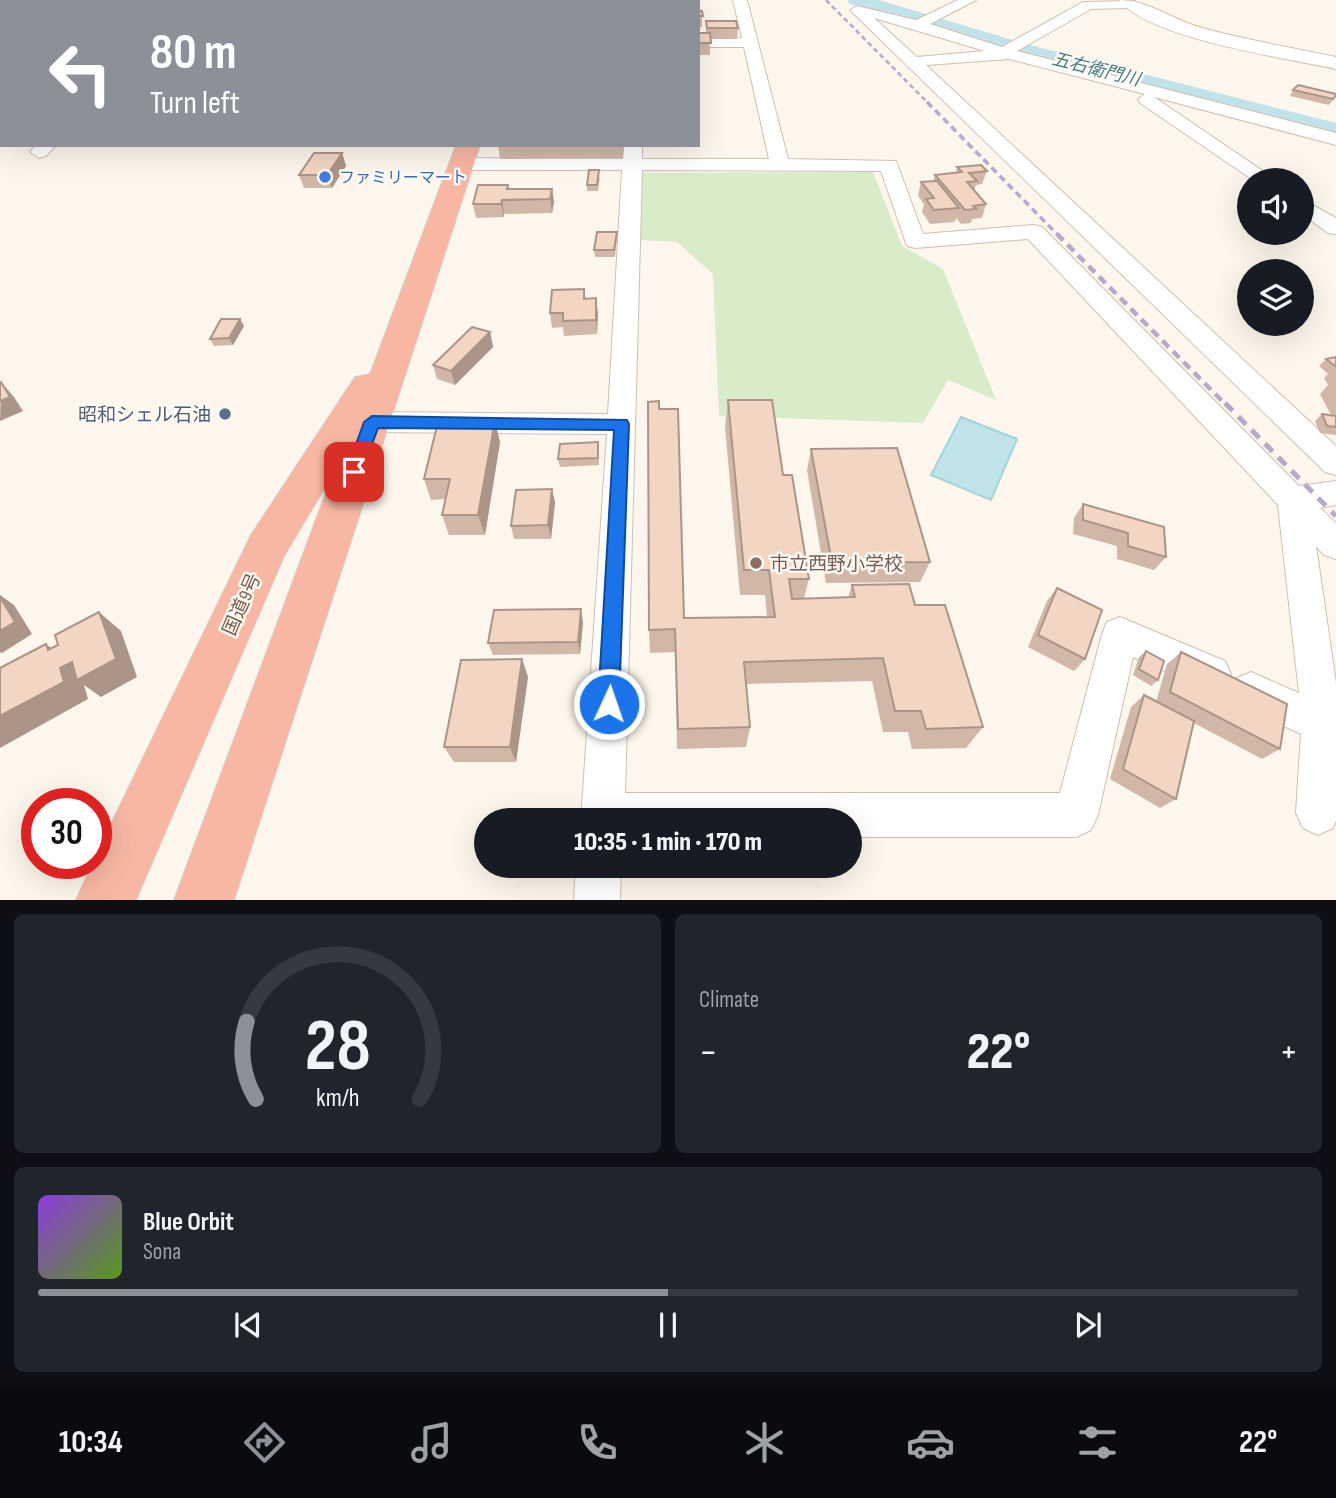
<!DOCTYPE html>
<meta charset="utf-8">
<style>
:root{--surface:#171b24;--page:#20242c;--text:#f1f3f6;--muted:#9ea1a6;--line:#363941;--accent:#8c9099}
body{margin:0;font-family:"Sofia Sans Condensed","Noto Sans JP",sans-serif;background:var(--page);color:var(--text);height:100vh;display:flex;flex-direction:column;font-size:26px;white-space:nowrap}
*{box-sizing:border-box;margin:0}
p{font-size:23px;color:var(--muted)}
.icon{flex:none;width:38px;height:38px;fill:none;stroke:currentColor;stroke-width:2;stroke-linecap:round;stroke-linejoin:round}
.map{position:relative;height:900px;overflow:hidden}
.panel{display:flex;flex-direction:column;gap:14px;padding:14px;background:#0d0f14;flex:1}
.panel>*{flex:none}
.banner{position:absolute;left:0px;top:0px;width:700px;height:147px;box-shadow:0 7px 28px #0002;background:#8c9099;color:#fff;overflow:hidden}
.tools{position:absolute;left:1237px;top:168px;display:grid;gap:14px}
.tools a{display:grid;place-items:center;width:77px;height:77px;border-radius:50%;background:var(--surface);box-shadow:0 7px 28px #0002;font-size:35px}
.speed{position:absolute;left:21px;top:788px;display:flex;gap:14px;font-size:35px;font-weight:700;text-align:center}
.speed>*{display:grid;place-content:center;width:91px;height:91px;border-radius:50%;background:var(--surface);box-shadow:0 7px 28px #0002;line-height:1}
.speed .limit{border:10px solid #d22;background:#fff;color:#111}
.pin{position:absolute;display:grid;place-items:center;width:60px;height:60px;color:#fff;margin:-30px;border-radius:14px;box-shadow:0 4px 10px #0006}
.me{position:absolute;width:77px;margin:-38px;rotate:3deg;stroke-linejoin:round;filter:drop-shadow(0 0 5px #0008)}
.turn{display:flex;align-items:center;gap:24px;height:147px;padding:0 35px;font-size:32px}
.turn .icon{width:91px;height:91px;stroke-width:2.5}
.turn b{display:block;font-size:49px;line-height:60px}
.big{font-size:52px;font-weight:800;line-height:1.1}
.panel .widget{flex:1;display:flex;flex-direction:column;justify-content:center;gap:10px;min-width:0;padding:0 24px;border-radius:10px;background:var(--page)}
.panel .dial{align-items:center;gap:0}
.dial svg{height:182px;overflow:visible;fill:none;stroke:var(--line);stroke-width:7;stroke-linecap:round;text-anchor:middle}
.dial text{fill:var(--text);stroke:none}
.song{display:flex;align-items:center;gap:21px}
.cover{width:84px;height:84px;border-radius:10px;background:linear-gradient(135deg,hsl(270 70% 55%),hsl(90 70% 35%))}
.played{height:7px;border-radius:4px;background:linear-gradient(90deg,var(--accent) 50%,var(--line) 50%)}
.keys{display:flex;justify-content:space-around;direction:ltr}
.heat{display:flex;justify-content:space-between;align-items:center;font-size:38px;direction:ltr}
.panel .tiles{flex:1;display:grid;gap:14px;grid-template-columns:1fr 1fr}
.widget:last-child{grid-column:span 2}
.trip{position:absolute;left:474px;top:808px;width:388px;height:70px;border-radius:35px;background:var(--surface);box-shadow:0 7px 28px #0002;font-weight:800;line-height:70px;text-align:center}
.menu{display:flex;height:112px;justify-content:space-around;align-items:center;background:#090b0e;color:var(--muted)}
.menu .icon{width:49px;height:49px}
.menu .selected{color:var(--accent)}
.menu b{font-size:32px;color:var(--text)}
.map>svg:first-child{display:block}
.green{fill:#d8ecc9}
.water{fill:#bfe3e8;stroke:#a5d3da;stroke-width:2}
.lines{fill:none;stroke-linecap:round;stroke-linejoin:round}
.river{fill:#bfe3e8;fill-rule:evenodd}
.street-casing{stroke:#d1beb0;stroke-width:2}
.secondary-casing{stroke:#d6c0b0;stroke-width:2}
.highway-casing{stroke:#dad1cd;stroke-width:2}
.street{fill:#fff;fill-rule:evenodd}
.secondary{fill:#fff;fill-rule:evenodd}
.highway{fill:#f7b7a3;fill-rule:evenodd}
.rail-far3{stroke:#b9a8c9;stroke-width:2.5;stroke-dasharray:5 3.5;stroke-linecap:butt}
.rail-far2{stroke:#b9a8c9;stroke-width:3.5;stroke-dasharray:7 4.5;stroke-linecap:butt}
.rail-far1{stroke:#b9a8c9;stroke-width:4.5;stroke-dasharray:9 6;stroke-linecap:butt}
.rail{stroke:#b9a8c9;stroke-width:5;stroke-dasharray:11 8;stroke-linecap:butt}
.wall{fill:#d1b7a8}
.shaded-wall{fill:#aa9588}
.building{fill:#f3d5c3;stroke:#aa9588;stroke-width:2}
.route{fill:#1a73e8;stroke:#114b97;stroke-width:2}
.shop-dot{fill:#3f7fe0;stroke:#fffaf3;stroke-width:2.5}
.service-dot{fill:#5c6f8a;stroke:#fffaf3;stroke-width:2.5}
.education-dot{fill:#8d6e63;stroke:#fffaf3;stroke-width:2.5}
.labels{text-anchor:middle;stroke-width:5;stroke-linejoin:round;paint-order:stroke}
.far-shop-label{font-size:16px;fill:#366cbe;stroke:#fffaf3;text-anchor:start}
.far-water-label{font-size:18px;font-style:italic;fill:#437c86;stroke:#fffaf3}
.service-label{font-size:19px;fill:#4e5e75;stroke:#fffaf3;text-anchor:end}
.education-label{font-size:19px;fill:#785e54;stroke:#fffaf3;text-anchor:start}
.street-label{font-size:19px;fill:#7a5c4d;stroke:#fffaf3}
</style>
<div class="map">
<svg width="1336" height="900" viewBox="0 0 1336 900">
<rect width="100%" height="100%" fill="#fdf6ec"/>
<polygon class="green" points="873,172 902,246 943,269 996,400 948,380 923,423 719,416 713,274 677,242 641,240 640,173"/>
<polygon class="water" points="961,417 1017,439 991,500 931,475"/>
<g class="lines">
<polygon class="river" points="847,0 879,0 1026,44 1336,123 1336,139 1010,54 850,4"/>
<g class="street-casing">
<g id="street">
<polygon points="16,0 32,0 14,2"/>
<polygon points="211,0 225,0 209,2"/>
<rect x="629" y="0" width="14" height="2"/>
<polygon points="733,0 747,0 788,159 896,161 923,234 1034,225 1042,227 1299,486 1336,481 1336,505 1320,508 1336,523 1336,559 1324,555 1316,546 1336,683 1336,821 1333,828 1318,835 1303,828 1296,813 1301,734 1237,704 1232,691 1237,678 1251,672 1299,693 1278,505 1028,239 915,248 907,246 881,171 642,170 625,793 1060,793 1102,634 1107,622 1120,617 1225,661 1231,674 1225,687 1212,692 1133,657 1098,815 1091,830 1076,837 850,837 850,821 581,821 607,434 372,432 362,429 358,422 362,415 372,412 608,414 622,170 462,170 452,164 462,158 623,159 624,145 642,145 642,159 769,159 744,47 698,47 698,39 742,38"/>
<path d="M958,0H976L930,24L1002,47L1083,2L1135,1V7L1130,8L1091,9L1017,51L1336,133V145L1154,97L1276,180H1253L1140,103L1138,99L1145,94L1009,59L926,65L1336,446V475L1325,472L850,10L857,6L916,20ZM874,18L985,51L917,57Z"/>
<rect x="0" y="8" width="2" height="8"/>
<polygon points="36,145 56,145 46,156 39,158 30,152"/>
<polygon points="1302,199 1336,218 1336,234 1328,233 1302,214"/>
<polygon points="576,866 621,866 620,900 574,900"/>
</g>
</g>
<g class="secondary-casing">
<path id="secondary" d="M1119,0C1147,0 1172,19 1199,27C1244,40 1290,47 1336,57V69C1286,58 1149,39 1119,0Z"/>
</g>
<g class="highway-casing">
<g id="highway">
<rect x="503" y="0" width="18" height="2"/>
<polygon points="456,145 480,145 234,900 174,900 333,474 284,556 136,900 76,900 93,863 96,863 96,855 251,535 355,377 370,374"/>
</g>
</g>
<use href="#street" class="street"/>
<use href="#secondary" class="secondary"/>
<use href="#highway" class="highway"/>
<polyline class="rail-far3" points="826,0 929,104"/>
<polyline class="rail-far2" points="927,102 1059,236"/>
<polyline class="rail-far1" points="1057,234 1226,405"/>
<polyline class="rail" points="1225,403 1336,516"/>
</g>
<g class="wall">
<polygon points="550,0 629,0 629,2 549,2"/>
<rect x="698" y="11" width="4" height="16"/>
<polygon points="706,21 738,28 737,39 710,39 710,55 698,55 698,33 706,33"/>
<polygon points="1293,90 1336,96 1329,105 1290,96"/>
<polygon points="498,145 624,145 623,158 500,159"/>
<polygon points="342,153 346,166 332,188 304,188 299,175"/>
<polygon points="957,167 987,171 982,184 976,185 974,190 986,204 982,218 972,219 971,223 961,224 956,218 955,222 930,224 922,212 924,204 918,196 921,182 933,181 935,175 956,173"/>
<polygon points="600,177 598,191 587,191 587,185"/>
<polygon points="508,185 509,189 552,189 554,202 552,213 504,214 504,217 476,218 473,204"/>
<polygon points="617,232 617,239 615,257 595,257 594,250"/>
<polygon points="584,289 586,299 598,313 597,334 564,336 563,327 552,328 550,313"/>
<polygon points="244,326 233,345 214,346 210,339"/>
<polygon points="490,332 493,347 455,385 437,379 433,365"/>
<polygon points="1336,357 1336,435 1320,433 1315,421 1322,414 1331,415 1320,394 1328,385 1324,378 1328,374 1319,366 1326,359"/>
<polygon points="728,400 783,475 809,579 804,598 848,598 852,585 915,605 983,727 966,748 912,749 908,732 883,732 872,681 746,684 750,727 746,747 677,749 675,652 650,653 649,630 659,409 684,618 767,617 765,595 740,595 725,427"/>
<polygon points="500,442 485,535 449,535 442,515 445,499 431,500 424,479"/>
<polygon points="599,449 599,465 560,467 558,459"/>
<polygon points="811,449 930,562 920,582 826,583 807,470"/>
<polygon points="552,489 555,503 551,539 514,539 511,526"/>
<polygon points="1083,504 1166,557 1154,570 1117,559 1117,546 1073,534 1074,518"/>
<polygon points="1057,588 1085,659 1074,671 1028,647 1047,601"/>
<polygon points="583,622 580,654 493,655 488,643"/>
<polygon points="1146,651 1158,680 1151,686 1133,675 1139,657"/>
<polygon points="1181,652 1280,749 1262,759 1194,723 1176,799 1160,808 1110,779 1131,707 1144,695 1156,702 1167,664"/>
<polygon points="522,659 528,677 516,762 454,762 444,747"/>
</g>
<g class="shaded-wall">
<polygon points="0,26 2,26 2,39 0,40"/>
<polygon points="342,153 346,166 332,188 327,175"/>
<polygon points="552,189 554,202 552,213 550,199"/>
<polygon points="502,200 504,214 504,217 501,204"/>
<polygon points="596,298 598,313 597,334 596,320"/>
<polygon points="240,319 244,326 233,345 229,338"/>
<polygon points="490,332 493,347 455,385 451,371"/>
<polygon points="1,382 14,397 23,411 0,421"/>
<polygon points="495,421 500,442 485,535 478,515"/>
<polygon points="552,489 555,503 551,539 548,525"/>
<polygon points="0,595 14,605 32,634 2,653 0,652"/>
<polygon points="581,609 583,622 580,654 578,642"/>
<polygon points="99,612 121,631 137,677 101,697 84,685 88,699 0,748 0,716 48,650 46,644 70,662"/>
<polygon points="522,659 528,677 516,762 510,747"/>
</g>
<g class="building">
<polygon points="550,0 598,0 597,2 549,2"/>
<polygon points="605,0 623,0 622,2 605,2"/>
<polygon points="698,11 702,11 703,16 698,16"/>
<polygon points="706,21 736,21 738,28 707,28"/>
<polygon points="698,33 710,33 711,43 698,43"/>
<polygon points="1298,85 1336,94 1336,95 1333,99 1293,90"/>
<polygon points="314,153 342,153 327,175 299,175"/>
<polygon points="981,165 987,171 969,173 977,181 967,182 986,204 973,206 976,209 965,210 935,175 962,172 957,167"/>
<polygon points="589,170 599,170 597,185 587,185"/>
<polygon points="937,181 959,208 934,210 926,199 934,198 921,182"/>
<polygon points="478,185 508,185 507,189 552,189 550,199 502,200 501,204 473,204"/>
<polygon points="597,232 617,232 614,250 594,250"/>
<polygon points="584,289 584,299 596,298 596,320 563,321 563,313 550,313 552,290"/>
<polygon points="221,319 240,319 229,338 210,339"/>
<polygon points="472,327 490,332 451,371 433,365"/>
<polygon points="1336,357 1336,365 1335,366 1326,359"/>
<polygon points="1,382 10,397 0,401 0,383"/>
<polygon points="728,400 772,400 783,475 792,475 809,579 789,579 792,599 855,597 852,585 909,584 915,605 945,605 983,727 926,729 921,711 895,711 883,658 744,662 750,727 678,729 675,629 649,630 648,402 659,401 659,409 678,409 684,618 775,617 769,570 744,570"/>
<polygon points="1322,414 1336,416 1336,427 1327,426"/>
<polygon points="495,421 478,515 442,515 450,479 424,479 438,422"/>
<polygon points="598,442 598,458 558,459 560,444"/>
<polygon points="897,448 930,562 832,563 811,449"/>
<polygon points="552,489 548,525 511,526 516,490"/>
<polygon points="1083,504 1164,527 1166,557 1128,546 1128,533 1083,520"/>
<polygon points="1057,588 1102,610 1085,659 1038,635"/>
<polygon points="0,597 15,622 0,631"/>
<polygon points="581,609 578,642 488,643 494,610"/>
<polygon points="99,612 116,659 77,680 72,662 60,668 64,682 0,716 0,668 46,644 48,650 58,645 55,635"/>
<polygon points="1146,651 1164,661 1158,680 1139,669"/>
<polygon points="1181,652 1287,704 1280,749 1170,692"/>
<polygon points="522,659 510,747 444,747 461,660"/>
<polygon points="1144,695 1194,721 1176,799 1123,769"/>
</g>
<polygon class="route" points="372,416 627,420 629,424 619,704 616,711 609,714 601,711 598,704 614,430 378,428 360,477 348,477 346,472 364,422"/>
<circle class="shop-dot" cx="325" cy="177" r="7"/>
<circle class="service-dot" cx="225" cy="414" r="7"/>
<circle class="education-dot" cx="756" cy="563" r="7"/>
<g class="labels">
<g class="far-shop-label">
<text x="339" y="183">ファミリーマート</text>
</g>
<g class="far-water-label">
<text transform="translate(1096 69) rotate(14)" y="6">五右衛門川</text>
</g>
<g class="service-label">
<text x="211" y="421">昭和シェル石油</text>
</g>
<g class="education-label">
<text x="770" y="570">市立西野小学校</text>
</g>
<g class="street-label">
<text transform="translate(241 604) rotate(-66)" y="7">国道9号</text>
</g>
</g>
</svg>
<div class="tools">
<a><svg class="icon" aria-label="sound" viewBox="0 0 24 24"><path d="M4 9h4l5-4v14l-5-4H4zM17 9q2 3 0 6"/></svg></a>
<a><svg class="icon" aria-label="layers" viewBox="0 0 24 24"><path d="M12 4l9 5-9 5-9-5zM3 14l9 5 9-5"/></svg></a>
</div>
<div class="speed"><div class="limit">30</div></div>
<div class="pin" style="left:354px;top:472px;background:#d93025"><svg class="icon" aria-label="arrive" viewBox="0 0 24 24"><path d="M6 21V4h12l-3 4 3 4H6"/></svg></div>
<svg class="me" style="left:609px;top:704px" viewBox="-20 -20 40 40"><circle r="17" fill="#1a73e8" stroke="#fff" stroke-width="3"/><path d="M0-11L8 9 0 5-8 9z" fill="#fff"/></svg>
<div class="trip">10:35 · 1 min · 170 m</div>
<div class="banner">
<div class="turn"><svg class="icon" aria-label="left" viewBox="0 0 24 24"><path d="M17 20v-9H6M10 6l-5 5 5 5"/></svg><div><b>80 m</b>Turn left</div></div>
</div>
</div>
<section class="panel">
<div class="tiles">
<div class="widget dial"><svg viewBox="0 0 100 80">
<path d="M14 69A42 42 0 1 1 86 69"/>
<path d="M14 69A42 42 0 0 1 10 35" stroke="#8c9099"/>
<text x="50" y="56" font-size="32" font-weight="700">28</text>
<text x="50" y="72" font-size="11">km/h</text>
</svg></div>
<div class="widget"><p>Climate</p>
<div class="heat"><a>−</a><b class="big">22°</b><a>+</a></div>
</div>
<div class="widget">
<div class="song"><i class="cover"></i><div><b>Blue Orbit</b><p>Sona</p></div></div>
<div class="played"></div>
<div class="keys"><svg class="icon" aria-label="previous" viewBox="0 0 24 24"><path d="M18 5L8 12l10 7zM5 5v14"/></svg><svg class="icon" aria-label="pause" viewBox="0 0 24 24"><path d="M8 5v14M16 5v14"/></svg><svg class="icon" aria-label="next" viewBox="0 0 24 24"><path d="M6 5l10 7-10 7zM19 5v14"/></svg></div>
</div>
</div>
</section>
<nav class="menu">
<b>10:34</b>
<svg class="icon selected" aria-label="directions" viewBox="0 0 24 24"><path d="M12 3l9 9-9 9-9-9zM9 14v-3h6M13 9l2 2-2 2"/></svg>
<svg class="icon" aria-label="music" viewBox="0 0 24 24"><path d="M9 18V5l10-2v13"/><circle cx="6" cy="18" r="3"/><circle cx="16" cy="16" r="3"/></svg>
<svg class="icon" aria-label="phone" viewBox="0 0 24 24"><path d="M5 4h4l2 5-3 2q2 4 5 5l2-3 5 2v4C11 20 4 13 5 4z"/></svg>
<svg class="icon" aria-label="climate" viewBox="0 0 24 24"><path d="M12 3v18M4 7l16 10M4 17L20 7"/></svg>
<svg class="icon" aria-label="car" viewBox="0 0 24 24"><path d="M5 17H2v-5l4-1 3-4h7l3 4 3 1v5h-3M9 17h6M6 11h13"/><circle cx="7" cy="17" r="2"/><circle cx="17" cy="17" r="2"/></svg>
<svg class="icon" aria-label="filters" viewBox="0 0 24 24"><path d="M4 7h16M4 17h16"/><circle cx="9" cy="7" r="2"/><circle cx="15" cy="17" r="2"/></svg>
<b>22°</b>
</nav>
